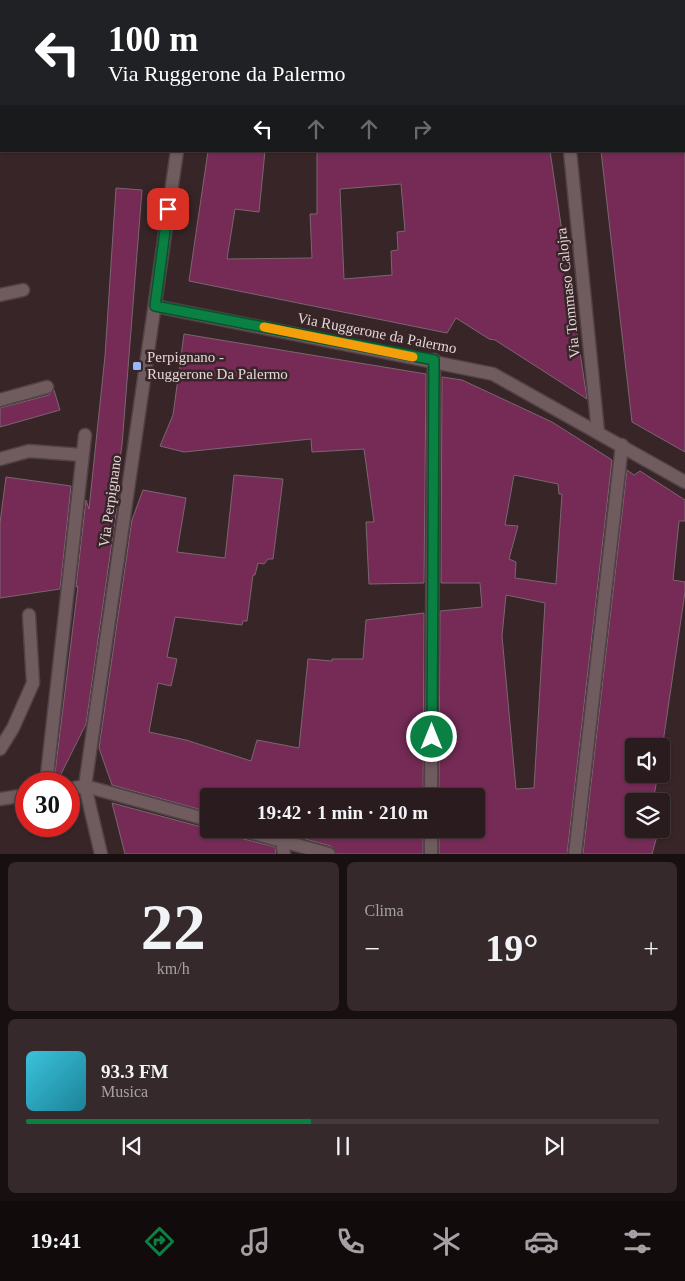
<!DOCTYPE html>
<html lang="it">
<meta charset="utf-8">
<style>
:root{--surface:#2a1c1e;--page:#36292b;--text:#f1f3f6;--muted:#a5a1a4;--line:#463a3c;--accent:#0b8043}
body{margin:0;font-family:"Times New Roman",serif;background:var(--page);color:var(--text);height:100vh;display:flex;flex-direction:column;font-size:19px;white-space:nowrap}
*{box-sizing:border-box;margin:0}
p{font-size:16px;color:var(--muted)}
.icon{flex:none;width:28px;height:28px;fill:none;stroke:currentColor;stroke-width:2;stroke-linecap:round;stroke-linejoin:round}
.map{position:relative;height:854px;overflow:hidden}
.drawer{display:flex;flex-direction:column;gap:8px;padding:8px;background:#170f10;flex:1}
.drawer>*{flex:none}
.top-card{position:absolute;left:0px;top:0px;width:685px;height:152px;box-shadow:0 1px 4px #0004,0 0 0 1px var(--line);background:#202124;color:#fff;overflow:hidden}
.fabs{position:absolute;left:625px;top:738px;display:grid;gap:10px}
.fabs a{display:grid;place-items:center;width:45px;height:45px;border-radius:5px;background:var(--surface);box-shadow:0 1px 4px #0004,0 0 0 1px var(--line);font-size:25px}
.speed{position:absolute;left:15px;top:772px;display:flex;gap:10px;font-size:25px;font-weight:700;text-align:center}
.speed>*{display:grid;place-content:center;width:65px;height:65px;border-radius:50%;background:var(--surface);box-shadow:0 1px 4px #0004,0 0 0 1px var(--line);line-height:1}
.speed .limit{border:8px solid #d22;background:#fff;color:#111}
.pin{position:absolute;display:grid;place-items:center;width:42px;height:42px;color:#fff;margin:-21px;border-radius:10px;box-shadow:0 2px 8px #0006}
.me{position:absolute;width:55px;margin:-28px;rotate:0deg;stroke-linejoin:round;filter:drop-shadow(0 0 4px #0008)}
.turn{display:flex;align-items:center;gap:18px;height:105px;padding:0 25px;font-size:22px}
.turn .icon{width:65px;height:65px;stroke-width:2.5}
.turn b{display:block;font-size:35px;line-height:42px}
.lanes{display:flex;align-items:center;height:48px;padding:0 25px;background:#0003;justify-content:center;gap:25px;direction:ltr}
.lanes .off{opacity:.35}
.big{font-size:38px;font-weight:800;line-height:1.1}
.drawer .widget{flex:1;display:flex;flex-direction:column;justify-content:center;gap:8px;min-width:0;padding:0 18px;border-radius:8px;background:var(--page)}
.drawer .dial{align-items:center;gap:0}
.dial b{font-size:65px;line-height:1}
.song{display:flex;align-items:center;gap:15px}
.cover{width:60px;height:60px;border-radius:8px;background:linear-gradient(135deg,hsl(190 70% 55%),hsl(190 70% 35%))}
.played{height:5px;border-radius:2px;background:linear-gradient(90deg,var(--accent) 45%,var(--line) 45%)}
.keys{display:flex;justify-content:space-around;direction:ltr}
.heat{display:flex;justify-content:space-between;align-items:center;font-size:28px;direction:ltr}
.drawer .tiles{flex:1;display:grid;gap:8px;grid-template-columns:1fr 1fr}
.widget:last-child{grid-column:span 2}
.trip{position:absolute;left:200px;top:788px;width:285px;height:50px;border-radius:5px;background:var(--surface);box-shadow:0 1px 4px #0004,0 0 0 1px var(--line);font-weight:800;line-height:50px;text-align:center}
.tab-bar{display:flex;height:80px;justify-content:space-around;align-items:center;background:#110b0c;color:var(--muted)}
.tab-bar .icon{width:35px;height:35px}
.tab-bar .on{color:var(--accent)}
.tab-bar b{font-size:22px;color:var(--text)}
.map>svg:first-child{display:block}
.building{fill:#752b56;stroke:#7a6670;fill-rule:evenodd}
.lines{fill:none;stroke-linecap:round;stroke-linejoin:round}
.service-casing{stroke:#514245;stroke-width:15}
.minor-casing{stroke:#514245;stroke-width:15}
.tertiary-casing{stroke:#514245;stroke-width:15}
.service{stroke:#705b5e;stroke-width:12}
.minor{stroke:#705b5e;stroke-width:12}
.tertiary{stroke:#705b5e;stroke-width:12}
.route-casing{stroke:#07532c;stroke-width:12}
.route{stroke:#0b8043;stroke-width:9}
.slow{stroke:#f59e0b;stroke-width:9}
.poi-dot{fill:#98b5fd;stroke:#382528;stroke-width:2}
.labels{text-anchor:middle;stroke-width:5;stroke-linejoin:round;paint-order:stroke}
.street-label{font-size:15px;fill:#e4d7d9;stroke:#382528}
.poi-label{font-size:15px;fill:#e4d7d9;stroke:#382528;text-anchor:start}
</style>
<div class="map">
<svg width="685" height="854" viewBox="0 0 685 854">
<rect width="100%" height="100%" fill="#382528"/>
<g class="building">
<path d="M208,151H265L259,212L235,209L227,259L312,258L310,214H317V151H550L587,399L495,340L489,339L456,318L447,333L189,281ZM401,184L405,231L397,232L398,250L391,251L392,275L344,279L340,189Z"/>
<polygon points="601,151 685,151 685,452 632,422"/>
<polygon points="116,188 142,190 122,445 116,485 119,486 117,506 86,724 57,782 54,781 78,586 76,587 86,500 89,509 105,356"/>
<polygon points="184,334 426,374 424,583 369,584 366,522 374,522 364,449 312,452 311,439 184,452 160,446 173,415"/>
<path d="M442,377L462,380L552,422L612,460L567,854H439V829H476V796H439L440,611L482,607L480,583H441ZM514,475L558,484L559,494H562L556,584L515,578L516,562L509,559L518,526L505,525ZM506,595L545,603L534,788L516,789L502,636Z"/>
<polygon points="54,390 60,410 0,427 0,408 49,395"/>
<polygon points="627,470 634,475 640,471 685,500 685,521 679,521 673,580 685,582 685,592 661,756 661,746 634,746 634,774 658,774 653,801 634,801 634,829 659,829 652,854 583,854"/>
<polygon points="234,475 283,479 273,559 268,559 264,564 258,563 255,575 253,575 247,621 243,621 242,625 175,617 167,657 177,659 171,686 158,683 149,732 186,740 251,761 257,740 299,748 308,659 332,661 332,659 363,659 366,620 424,613 423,796 209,796 209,812 112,785 99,748 132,520 143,490 186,498 177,552 225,558"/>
<polygon points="6,477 71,486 60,589 0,598 0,523"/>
<polygon points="112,803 209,829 231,829 236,837 275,847 276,854 125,854"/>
<polygon points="661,803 667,804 661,822"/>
<polygon points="268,829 423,829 423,854 337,854 331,846"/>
</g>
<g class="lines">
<g class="service-casing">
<g id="service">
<polyline points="0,295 23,290"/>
<polyline points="0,400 47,387"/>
<polyline points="0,459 29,451 82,455"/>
<polyline points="0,749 13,728 33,683 29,615"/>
</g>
</g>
<g class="minor-casing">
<g id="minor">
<polyline points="554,0 554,1"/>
<polyline points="0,121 1,121"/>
<polyline points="570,151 598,432"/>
<polyline points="155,306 493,374 685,482"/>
<polyline points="46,784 85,435"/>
<polyline points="69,789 85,786 209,820"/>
<polyline points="431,796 434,360"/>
<polyline points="0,799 26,795"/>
<polyline points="239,829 329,854"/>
<polyline points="282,841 284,854"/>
<polyline points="431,854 431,829"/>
<polyline points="575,854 622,445"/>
</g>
</g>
<g class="tertiary-casing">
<g id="tertiary">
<polyline points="206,1 207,0"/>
<polyline points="101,854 85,786 177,151"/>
</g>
</g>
<use href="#service" class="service"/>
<use href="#minor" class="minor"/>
<use href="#tertiary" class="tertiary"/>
</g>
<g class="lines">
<g class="route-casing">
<polyline id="route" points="168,209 155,306 434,360 432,737"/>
</g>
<use href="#route" class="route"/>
<polyline class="slow" points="264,327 413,357"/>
</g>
<rect class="poi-dot" x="132" y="361" width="10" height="10" rx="2.5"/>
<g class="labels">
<g class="street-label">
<text transform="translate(568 293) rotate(-96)" y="5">Via Tommaso Calojra</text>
<text transform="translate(377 333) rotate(11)" y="5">Via Ruggerone da Palermo</text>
<text transform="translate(110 501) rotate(-82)" y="5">Via Perpignano</text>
</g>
<g class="poi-label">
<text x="147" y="362">Perpignano -<tspan x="147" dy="17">Ruggerone Da Palermo</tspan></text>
</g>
</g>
</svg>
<div class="fabs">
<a><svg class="icon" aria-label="sound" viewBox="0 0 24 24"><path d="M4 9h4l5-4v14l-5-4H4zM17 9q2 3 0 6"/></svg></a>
<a><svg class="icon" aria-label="layers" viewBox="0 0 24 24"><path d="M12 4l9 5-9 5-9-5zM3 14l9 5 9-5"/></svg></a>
</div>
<div class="speed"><div class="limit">30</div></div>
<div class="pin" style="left:168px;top:209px;background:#d93025"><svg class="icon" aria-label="arrive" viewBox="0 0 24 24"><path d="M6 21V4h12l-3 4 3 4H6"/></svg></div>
<svg class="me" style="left:432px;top:737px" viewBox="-20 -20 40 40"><circle r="17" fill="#0b8043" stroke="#fff" stroke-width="3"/><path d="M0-11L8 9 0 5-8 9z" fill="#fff"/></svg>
<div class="trip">19:42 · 1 min · 210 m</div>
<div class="top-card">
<div class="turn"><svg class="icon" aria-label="left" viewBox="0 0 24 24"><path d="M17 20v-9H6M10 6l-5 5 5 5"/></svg><div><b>100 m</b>Via Ruggerone da Palermo</div></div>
<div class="lanes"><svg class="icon" aria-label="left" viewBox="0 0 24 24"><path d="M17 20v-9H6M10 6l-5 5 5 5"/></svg><svg class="icon off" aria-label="ahead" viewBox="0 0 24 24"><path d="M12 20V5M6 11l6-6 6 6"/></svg><svg class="icon off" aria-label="ahead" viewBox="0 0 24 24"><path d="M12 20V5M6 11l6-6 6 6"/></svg><svg class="icon off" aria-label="right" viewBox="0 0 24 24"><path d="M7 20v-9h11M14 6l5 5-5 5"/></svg></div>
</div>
</div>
<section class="drawer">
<div class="tiles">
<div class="widget dial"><b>22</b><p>km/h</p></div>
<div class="widget"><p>Clima</p>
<div class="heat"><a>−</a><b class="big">19°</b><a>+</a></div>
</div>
<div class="widget">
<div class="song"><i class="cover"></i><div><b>93.3 FM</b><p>Musica</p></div></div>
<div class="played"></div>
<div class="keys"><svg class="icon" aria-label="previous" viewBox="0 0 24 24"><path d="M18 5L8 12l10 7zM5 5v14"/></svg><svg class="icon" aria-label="pause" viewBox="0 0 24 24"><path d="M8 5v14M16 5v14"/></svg><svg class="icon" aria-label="next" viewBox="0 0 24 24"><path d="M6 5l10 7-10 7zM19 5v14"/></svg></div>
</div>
</div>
</section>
<nav class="tab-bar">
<b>19:41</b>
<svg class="icon on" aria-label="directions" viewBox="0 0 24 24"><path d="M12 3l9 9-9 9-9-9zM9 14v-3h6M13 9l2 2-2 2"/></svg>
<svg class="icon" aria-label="music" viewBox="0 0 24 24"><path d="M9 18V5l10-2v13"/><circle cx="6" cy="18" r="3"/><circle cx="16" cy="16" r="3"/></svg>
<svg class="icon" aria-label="phone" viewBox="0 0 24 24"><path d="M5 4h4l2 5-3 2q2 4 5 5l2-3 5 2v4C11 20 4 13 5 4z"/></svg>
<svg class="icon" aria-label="climate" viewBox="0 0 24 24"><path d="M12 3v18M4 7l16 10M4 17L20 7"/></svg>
<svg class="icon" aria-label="car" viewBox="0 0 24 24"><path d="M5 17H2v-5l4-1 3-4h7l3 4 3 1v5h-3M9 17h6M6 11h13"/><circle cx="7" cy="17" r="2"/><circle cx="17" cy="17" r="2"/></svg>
<svg class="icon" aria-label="filters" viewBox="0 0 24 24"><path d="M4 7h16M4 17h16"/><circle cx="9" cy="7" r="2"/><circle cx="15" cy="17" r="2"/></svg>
</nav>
